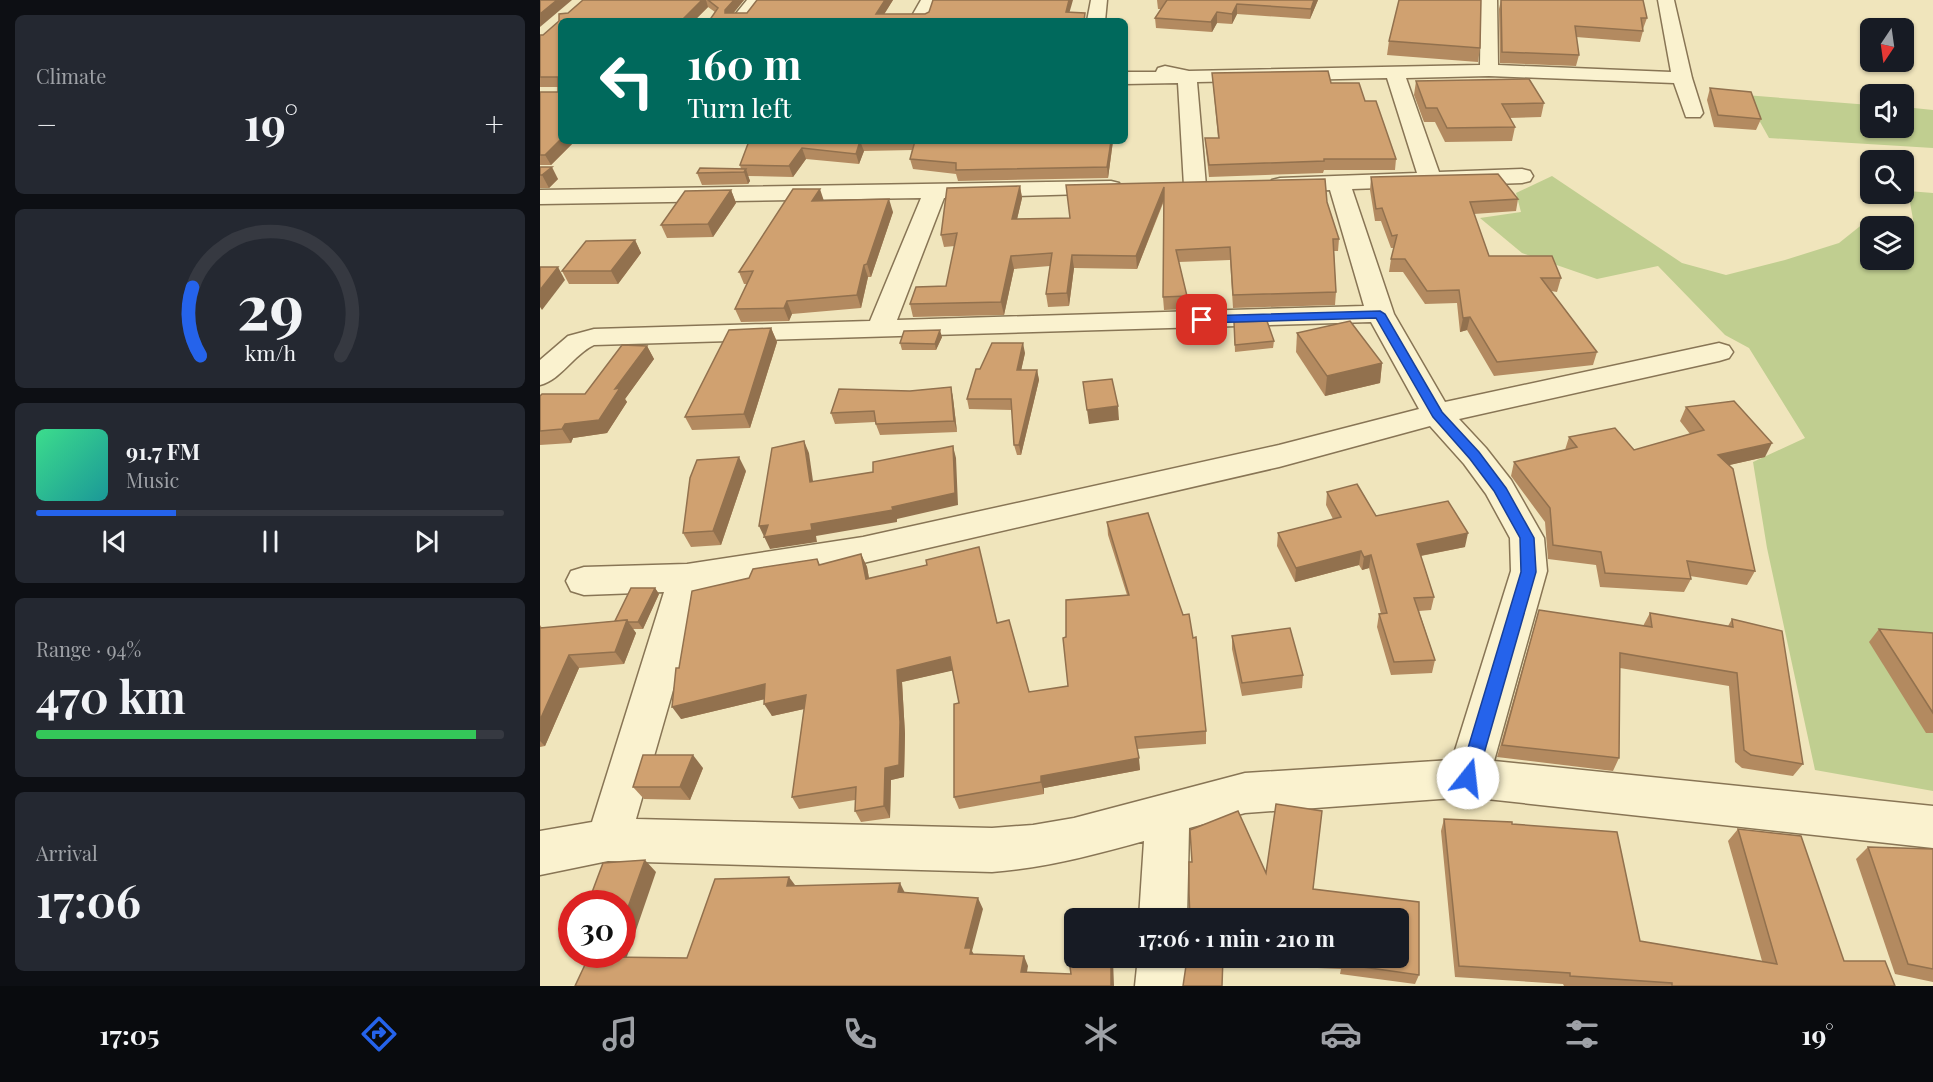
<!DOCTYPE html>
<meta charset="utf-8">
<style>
:root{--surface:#171b24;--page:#242831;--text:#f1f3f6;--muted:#9ea1a6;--line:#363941;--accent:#2563eb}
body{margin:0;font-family:"Playfair Display",serif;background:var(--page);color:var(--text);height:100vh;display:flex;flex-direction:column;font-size:22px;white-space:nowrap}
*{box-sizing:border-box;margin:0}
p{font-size:20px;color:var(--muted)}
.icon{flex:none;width:33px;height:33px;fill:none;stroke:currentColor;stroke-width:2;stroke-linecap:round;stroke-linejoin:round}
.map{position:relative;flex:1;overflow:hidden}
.drawer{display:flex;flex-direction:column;gap:15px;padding:15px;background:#0d0f14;width:540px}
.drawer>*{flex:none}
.top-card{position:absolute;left:18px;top:18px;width:570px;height:126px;border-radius:9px;box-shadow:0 2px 4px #0004;background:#00695c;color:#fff;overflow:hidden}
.needle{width:39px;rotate:193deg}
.buttons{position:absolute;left:1320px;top:18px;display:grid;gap:12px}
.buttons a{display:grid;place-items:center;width:54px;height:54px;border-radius:9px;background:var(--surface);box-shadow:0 2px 4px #0004;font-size:30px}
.speed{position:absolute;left:18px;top:890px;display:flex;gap:12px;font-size:30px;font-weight:700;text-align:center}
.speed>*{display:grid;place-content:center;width:78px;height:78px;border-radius:50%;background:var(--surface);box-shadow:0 2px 4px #0004;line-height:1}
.speed .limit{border:9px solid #d22;background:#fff;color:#111}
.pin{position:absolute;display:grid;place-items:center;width:51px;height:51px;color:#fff;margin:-26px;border-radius:12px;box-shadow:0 3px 9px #0006}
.me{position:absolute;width:66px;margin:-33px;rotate:16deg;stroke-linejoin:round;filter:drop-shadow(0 0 4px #0008)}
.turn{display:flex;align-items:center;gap:21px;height:126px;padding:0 30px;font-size:27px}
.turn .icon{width:78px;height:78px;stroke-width:2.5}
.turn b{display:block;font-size:42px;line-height:51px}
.big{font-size:45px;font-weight:700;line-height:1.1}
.drawer .card{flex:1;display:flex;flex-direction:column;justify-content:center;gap:9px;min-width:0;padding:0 21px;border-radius:9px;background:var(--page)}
.drawer .dial{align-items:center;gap:0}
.dial svg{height:156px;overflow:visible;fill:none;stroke:var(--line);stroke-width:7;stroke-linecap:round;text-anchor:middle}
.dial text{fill:var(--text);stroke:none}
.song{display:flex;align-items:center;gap:18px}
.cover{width:72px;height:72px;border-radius:9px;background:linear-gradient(135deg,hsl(150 70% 55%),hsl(180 70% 35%))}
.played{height:6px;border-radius:3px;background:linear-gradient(90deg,var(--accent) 30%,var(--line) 30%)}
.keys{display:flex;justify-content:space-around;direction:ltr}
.heat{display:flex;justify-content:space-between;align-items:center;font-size:33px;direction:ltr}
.charge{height:9px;border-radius:4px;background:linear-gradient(90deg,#34c759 94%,var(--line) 0)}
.trip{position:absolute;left:524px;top:908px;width:345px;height:60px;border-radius:9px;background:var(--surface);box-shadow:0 2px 4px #0004;font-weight:700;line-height:60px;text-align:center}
.dock{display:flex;height:96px;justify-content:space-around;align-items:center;background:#090b0e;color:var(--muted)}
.dock .icon{width:42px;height:42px}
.dock .current{color:var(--accent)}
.dock b{font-size:27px;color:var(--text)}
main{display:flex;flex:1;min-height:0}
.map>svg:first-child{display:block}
.green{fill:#c0ce90;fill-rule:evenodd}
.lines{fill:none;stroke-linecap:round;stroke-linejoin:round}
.minor-casing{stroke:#887555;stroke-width:3}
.minor{fill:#faf2cf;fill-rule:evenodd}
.wall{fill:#b38a60}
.shaded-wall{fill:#92714e}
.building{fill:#d0a170;stroke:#92714e;stroke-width:1.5}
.route{fill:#2563eb;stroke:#184099;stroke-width:1.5}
</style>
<main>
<section class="drawer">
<div class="card"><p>Climate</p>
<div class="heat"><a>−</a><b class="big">19°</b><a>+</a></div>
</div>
<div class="card dial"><svg viewBox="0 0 100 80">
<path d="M14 69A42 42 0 1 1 86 69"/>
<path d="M14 69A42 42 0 0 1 10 34" stroke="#2563eb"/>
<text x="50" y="56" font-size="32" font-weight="700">29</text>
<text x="50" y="72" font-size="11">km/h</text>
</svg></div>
<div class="card">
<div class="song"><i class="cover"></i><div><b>91.7 FM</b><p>Music</p></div></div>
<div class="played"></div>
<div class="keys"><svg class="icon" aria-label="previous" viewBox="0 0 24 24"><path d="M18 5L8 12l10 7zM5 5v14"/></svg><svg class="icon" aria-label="pause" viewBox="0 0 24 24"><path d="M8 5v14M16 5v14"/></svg><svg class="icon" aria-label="next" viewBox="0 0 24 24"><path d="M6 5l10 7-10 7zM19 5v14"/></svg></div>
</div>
<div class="card"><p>Range · 94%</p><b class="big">470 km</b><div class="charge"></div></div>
<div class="card"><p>Arrival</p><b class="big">17:06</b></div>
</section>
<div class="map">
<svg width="1393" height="986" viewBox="0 0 1393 986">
<rect width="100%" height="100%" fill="#f0e5bc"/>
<g class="green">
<polygon points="1205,95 1330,105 1330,128 1364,128 1364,107 1393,110 1393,148 1229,138"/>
<path d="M1012,176L1142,263L1186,275L1245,260L1299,243L1324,223L1374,225L1368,191L1393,193V791L1275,770L1227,548L1213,462L1265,438L1209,348L1185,335L1118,266L1057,279L982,253L940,218L981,212L976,193ZM1330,226H1364V260H1330Z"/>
</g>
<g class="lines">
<g class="minor-casing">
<g id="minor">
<polygon points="207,0 224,0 208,21 190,21"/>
<polygon points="381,0 397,0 387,21 369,21"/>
<polygon points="551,0 567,0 565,21 547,21"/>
<path d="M941,0H957L958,65L1131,72L1118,0H1134L1152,78L1163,113L1160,117H1146L1134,83L949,76L866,78L899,172L982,169L990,171L993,176L990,181L982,183L812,189L854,314L905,402L1179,343L1189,346L1193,352L1189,358L1179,361L919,419L946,448L971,480L1004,538L1007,571L954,761L1393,806V848L928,797L705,813L649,828L647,918H599L604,841C553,855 505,868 452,872L68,861L0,875V831L52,822L124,592L44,595L31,591L26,581L31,571L44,567L147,564L323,537L739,445L879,409L831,322L54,345C33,355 22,379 0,385V360L28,336L54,329L330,321L381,198L0,204V190L571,181L579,183L582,188L579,193L404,198L357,320L824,306L790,190L740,192L732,190L729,185L732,180L740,178L877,173L847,78L657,82L666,186L663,191L655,193L647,191L644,186L638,83L585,84V72H616L618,68L625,66L649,71L940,65ZM890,426L924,464L946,494L970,538L971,571L912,760L705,773L534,818L493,825L452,828L96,819L162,589L323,563L739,467Z"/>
<polygon points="598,957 646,957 645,986 595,986"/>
</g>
</g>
<use href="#minor" class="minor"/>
</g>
<g class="wall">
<polygon points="43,0 204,0 193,13 207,13 353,0 344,14 529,12 169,21 175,12 168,7 154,21 21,21 21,141 35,141 11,165 0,165 0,92 18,92 18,87 0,87 0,35 3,35"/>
<polygon points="617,0 778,0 770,19 697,14 692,24 677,23 672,32 616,28 615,18 621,9 618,9"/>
<polygon points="961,0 1107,18 1103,29 1103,31 1100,42 1036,37 1039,55 1036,66 960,63 959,9"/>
<polygon points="849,41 940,48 938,62 847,55"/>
<polygon points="672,73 791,83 825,101 856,159 855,170 784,170 783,173 669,177 666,150 665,138 678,138"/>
<polygon points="876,81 1004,103 1001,117 969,118 975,127 972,141 905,142 895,122 884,122 874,95"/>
<polygon points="1170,88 1221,119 1216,130 1174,127 1167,100"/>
<polygon points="209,141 573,141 568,178 418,181 416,174 373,169 370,159 372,150 324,151 319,164 266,159 253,177 208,176 210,181 208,184 162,185 157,173 201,169 200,165"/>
<polygon points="0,167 18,179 9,188 0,188"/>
<polygon points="831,177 978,199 976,211 934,214 949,256 1021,278 1017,292 1011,291 1057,352 1053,365 954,376 927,330 920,332 917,303 885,304 863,272 849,272 851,259 854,248 851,248 841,221 835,221 830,190"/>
<polygon points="526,185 787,202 799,239 798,251 794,251 796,292 795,305 693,308 690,260 639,262 647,296 648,309 624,310 623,297 624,201 597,269 534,268 529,306 508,307 506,294 510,266 474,269 464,315 373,317 370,304 406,286 415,246 404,247 401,235 480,186 482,198 477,219 530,218"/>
<polygon points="191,190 196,203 173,237 127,238 121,225"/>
<polygon points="284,201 353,212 331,277 328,277 321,308 252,314 249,321 201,322 195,309 207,284 204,284 199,272"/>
<polygon points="95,240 101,253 78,284 29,284 22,271"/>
<polygon points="694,322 734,341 733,348 695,352"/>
<polygon points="231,328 237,342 210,428 152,430 145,417"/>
<polygon points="757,333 842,363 840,383 785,396 756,352"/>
<polygon points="402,337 396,350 362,350 360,343"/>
<polygon points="107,346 114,359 85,399 87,402 67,433 33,438 31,443 0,445 0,396 45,394"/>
<polygon points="485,353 481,370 497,370 499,380 481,455 477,455 474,445 472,410 429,409 427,399 440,369"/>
<polygon points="411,387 413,398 417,432 340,435 335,422 295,424 291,413 370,391"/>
<polygon points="1146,407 1225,457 1189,465 1215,571 1207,585 1150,576 1151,579 1144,592 1060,587 1056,565 1008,559 1005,522 971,476 974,462 1025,450 1029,437 1094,450 1150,434 1140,421"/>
<polygon points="206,471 181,545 151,547 143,533"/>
<polygon points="787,492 836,516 925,547 881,556 894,597 891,610 879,611 895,660 892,673 851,675 837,627 839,614 841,614 829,568 822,570 819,565 755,582 737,546 738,533 793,519 786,505"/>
<polygon points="567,522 666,731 666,744 597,749 600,770 504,788 504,794 419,809 414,797 419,703 413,670 362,682 365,734 364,777 351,780 350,818 321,822 315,811 315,800 259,809 252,797 264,709 232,716 225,699 141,719 139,668 209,578 277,559 280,565 321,554 327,567 329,578 442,560 457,623 489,692 528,686 526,637 587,595 568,535"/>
<polygon points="115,588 119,594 103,629 93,629 96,633 84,664 39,668 5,746 0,747 0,625 2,628 75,621"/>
<polygon points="999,610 1103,626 1110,613 1188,626 1192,619 1263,764 1253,776 1202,768 1195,762 1189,686 1080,668 1079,758 1073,771 957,757"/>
<polygon points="1339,629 1393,633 1393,733 1386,733 1329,642"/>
<polygon points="692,636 763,675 762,688 702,696 692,649"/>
<polygon points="163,768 150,800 104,799 93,787"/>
<polygon points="736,804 782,811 773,889 879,902 879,975 875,984 800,974 801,969 731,966 731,957 858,957 858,918 650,918 649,894 649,862 652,862 650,830 698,811 726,873"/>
<polygon points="904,819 972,824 1100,941 1222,961 1188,841 1198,829 1304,961 1355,986 1024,986 1023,984 915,977 901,831"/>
<polygon points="1328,847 1393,849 1393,982 1355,974 1316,859"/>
</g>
<g class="shaded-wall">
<polygon points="17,0 32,0 0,27 0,14"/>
<polygon points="162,0 166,0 168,7 154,21 141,21"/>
<polygon points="194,0 204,0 188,20 185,13 185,10"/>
<polygon points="345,0 353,0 340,21 336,14"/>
<polygon points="529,0 533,0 527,21 526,12"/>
<polygon points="774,0 778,0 770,19 771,9"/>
<polygon points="697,4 697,14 692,24 692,14"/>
<polygon points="677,12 677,23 672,32 671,22"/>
<polygon points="21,139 21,141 35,141 11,165 5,155"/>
<polygon points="320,141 324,151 319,164 316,154"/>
<polygon points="571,141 573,141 568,178 567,167"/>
<polygon points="262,148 266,159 253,177 249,166"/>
<polygon points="12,167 18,179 9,188 2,175"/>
<polygon points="206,169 210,181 208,184 204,172"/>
<polygon points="480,186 482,198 474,232 472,219"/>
<polygon points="624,187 624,199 597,269 596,256"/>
<polygon points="280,189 284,201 272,201"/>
<polygon points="191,190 196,203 173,237 168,224"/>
<polygon points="349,199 353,212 331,277 327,264"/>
<polygon points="95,240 101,253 78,284 71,271"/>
<polygon points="532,255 534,268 529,306 527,293"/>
<polygon points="471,256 474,269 464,315 461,302"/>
<polygon points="324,265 328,277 321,308 317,295"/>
<polygon points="18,267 25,280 2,310 0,307 0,290"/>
<polygon points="247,301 252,314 249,321 244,308"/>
<polygon points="930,317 927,330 920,332 923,318"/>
<polygon points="231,328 237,342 210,428 204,414"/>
<polygon points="400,330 402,337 396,350 395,344"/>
<polygon points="483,343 485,353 479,380 477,370"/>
<polygon points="107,346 114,359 85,399 87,402 67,433 33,438 31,443 22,429 25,424 75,389"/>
<polygon points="842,363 840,383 785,396 787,376"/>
<polygon points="497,370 499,380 481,455 479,445"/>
<polygon points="411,387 413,398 417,432 414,421"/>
<polygon points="578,406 579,420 549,424 547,410"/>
<polygon points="264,441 269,453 275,495 270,482"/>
<polygon points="1232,443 1225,457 1172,469 1178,455"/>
<polygon points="413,446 416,458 418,505 357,519 357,522 276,536 277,542 230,549 219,526 352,507"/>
<polygon points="199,457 206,471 181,545 173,531"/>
<polygon points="928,533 925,547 874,557 877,544"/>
<polygon points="821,551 819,565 755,582 756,568"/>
<polygon points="321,554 327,567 331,591 326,579"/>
<polygon points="831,555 829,568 822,570 824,557"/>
<polygon points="115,588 119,594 103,629 98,622"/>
<polygon points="87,620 96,633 84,664 75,652"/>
<polygon points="29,655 39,668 5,746 0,741 0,720"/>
<polygon points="410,657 415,670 362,682 365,734 364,777 351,780 350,818 344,806 345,768 357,670"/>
<polygon points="225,684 233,697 141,719 132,707"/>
<polygon points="266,695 273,707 232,716 224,704"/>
<polygon points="153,755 163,768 150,800 140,787"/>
<polygon points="599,758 600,770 504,788 504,794 501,782 501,776"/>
<polygon points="105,860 116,872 83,968 70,957 72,954 82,954 82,924"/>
<polygon points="249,877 258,889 247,886"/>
<polygon points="360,883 366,895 358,892"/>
<polygon points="438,898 443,909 432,951 436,958 435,964 425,948"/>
<polygon points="484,956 488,966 485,983 481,972"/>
<polygon points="571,957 578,957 578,959 573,960 574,986 571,986"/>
</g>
<g class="building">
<polygon points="0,0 17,0 0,14"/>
<polygon points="43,0 162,0 141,21 21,21 21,139 5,155 0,155 0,92 18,92 18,77 0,77 0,35 3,35 19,21 19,14 28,13"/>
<polygon points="168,0 194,0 185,10 185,13 207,13 217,0 345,0 336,14 385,14 389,12 393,0 529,0 526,12 545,13 544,21 169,21 178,8"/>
<polygon points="627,0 774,0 771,9 697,4 692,14 677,12 671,22 615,18"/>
<polygon points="859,0 941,0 940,48 849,41"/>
<polygon points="961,0 1103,0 1107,18 1101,18 1103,31 1035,26 1039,55 962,52"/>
<polygon points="788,71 791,83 819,83 825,101 836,101 856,159 784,159 784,161 669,165 665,138 679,138 672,73"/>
<polygon points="989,79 1004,103 962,104 975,127 907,128 897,108 886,108 876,81"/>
<polygon points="1170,88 1211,92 1221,119 1178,115"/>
<polygon points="209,141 320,141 316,154 262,148 249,166 200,165"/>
<polygon points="375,141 571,141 567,167 416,170 416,163 370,159"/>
<polygon points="0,167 12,167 2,175 0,175"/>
<polygon points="160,168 206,169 204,172 157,173"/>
<polygon points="958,174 978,199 930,202 949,256 1012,256 1021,278 1001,278 1057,352 957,362 930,317 923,318 919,290 887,291 865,259 851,259 857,235 852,236 842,208 836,209 831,177"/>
<polygon points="785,179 787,202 799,239 793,239 796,292 693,295 690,247 636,250 647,296 623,297 624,187 596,256 532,255 527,293 506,294 512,253 471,256 461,302 370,304 376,287 406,286 417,233 401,235 407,188 480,186 472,219 530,218 526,185"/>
<polygon points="253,189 280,189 272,201 349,199 327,264 324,265 317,295 247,301 244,308 195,309 213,271 199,272"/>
<polygon points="191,190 168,224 121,225 145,191"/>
<polygon points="95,240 71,271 22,271 46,241"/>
<polygon points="0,267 18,267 0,290"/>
<polygon points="727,321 734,341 695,345 694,322"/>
<polygon points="810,321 842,363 787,376 757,333"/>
<polygon points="231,328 204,414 145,417 189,330"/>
<polygon points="400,330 395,344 360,343 364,331"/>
<polygon points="452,343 483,343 477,370 497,370 479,445 474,445 471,399 427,399 436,369 440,369"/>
<polygon points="82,345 107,346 75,389 80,388 59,420 25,424 22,429 0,431 0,396 2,394 45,394"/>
<polygon points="572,379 578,406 547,410 543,382"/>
<polygon points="411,387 414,421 336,424 334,411 291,413 299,389 370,391"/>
<polygon points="1194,401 1232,443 1178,455 1193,469 1215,571 1147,561 1151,579 1065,573 1061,552 1013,545 1010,508 974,462 1037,447 1029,437 1075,428 1094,450 1164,430 1146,407"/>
<polygon points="264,441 270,482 333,472 333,462 413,446 415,493 352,507 353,510 271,524 272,530 224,537 228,525 219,526 232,448"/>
<polygon points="199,457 173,531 143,533 150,478 157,460"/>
<polygon points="817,484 836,516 908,501 928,533 877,544 894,597 874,598 895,660 854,662 839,614 847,613 831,555 824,557 821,551 756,568 738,533 801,517 787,492"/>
<polygon points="608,513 643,615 649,614 653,638 656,637 666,731 595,737 599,758 501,776 501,782 414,797 414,704 419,703 410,657 357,670 360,722 359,765 345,768 344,806 315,811 316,787 252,797 266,695 224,704 225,684 132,707 136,668 139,668 152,591 209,578 213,569 277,559 279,565 321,554 326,579 387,565 386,560 439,547 457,623 469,620 489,692 528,686 523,638 526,637 526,600 589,595 567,522"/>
<polygon points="91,588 115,588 98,622 88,622 87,620 75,621"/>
<polygon points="999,610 1112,627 1110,613 1193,627 1192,619 1242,631 1263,764 1211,755 1204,750 1197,673 1080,653 1079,758 962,745"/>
<polygon points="87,620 75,652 29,655 0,720 0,628"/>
<polygon points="750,628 763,675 702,683 692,636"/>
<polygon points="1339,629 1393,633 1393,713"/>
<polygon points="103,755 153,755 140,787 93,787"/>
<polygon points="736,804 782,811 773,889 879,902 879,975 802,964 803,959 753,957 858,957 858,918 650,918 649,894 649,862 652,862 650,830 698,811 726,873"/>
<polygon points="904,819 972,822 972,824 1077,832 1100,941 1237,964 1198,829 1261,836 1304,961 1345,961 1355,986 1132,986 1132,983 1030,976 1030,973 919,966"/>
<polygon points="1328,847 1393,849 1393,969 1368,964"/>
<polygon points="105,860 82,924 82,903 48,903 63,863"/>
<polygon points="249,877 247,886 360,883 358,892 438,898 425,948 431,948 430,954 484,956 481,972 531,974 525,932 534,929 534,957 571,957 571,986 35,986 50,954 72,954 70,957 147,958 175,879"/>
<polygon points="652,957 683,957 682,986 643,986 647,959 652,959"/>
</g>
<polygon class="route" points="840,311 845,314 902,412 939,452 966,488 994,538 996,572 937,778 934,784 928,786 922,784 919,778 981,572 980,538 954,491 930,459 893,417 836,318 662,323 656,320 662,316"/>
</svg>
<div class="buttons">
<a><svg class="needle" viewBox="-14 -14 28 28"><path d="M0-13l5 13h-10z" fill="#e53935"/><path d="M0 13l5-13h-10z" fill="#9ea1a6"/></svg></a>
<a><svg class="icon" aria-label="sound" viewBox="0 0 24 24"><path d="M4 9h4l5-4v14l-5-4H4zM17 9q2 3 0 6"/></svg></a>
<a><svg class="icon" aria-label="search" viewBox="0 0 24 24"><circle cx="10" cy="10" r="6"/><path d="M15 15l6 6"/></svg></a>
<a><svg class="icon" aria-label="layers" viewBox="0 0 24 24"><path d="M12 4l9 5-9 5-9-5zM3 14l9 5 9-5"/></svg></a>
</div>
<div class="speed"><div class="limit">30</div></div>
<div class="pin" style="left:662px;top:320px;background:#d93025"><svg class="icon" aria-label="arrive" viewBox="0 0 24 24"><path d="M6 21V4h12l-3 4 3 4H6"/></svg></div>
<svg class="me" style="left:928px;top:778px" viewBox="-20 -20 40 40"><circle r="19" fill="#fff"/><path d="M0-13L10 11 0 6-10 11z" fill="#2563eb"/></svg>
<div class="trip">17:06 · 1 min · 210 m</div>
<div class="top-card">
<div class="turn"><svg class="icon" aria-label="left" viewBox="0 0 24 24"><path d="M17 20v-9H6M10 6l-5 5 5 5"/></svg><div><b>160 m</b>Turn left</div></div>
</div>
</div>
</main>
<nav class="dock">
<b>17:05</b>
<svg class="icon current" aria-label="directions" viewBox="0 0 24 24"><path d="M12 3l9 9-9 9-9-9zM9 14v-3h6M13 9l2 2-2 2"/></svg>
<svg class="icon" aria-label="music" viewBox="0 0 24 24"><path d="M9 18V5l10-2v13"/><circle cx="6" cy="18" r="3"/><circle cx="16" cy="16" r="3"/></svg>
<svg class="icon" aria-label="phone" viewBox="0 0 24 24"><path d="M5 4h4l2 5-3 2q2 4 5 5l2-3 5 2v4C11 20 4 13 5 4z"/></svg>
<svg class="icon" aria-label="climate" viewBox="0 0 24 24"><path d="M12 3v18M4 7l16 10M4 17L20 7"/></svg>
<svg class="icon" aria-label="car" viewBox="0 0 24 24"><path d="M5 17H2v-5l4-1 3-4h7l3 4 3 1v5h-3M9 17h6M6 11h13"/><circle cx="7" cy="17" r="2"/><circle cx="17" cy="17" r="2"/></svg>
<svg class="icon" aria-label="filters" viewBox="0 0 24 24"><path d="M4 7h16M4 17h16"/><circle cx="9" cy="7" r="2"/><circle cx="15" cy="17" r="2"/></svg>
<b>19°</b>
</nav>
